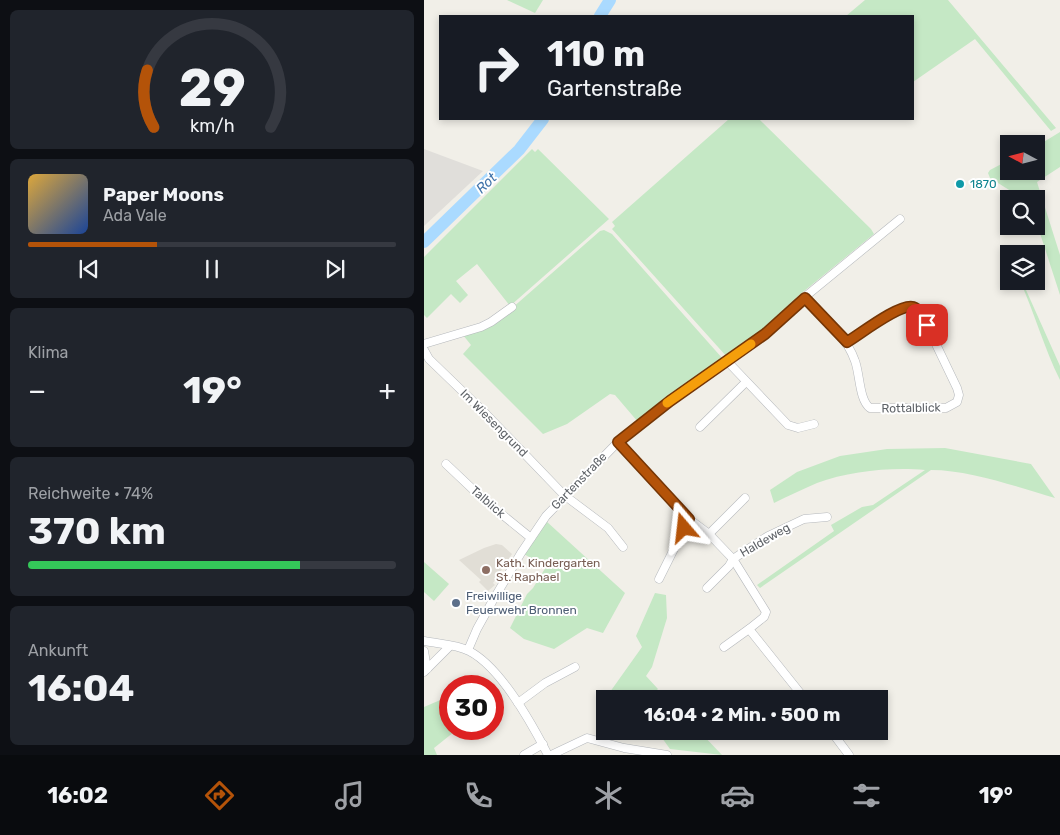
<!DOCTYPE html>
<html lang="de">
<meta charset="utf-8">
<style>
:root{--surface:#171b24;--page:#20242c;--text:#f1f3f6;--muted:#9ea1a6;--line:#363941;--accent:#b45309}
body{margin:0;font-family:Rubik,sans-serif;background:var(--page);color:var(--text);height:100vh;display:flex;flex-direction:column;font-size:19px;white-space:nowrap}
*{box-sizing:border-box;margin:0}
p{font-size:16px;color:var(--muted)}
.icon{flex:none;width:28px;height:28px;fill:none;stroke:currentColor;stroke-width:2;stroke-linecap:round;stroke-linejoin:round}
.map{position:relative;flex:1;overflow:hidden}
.details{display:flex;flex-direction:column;gap:10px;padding:10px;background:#0d0f14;width:424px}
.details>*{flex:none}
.banner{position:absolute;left:15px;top:15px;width:475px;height:105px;border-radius:0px;box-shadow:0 2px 8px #0003;background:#171b24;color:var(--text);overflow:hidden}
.needle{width:32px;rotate:277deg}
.fabs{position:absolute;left:576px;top:135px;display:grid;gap:10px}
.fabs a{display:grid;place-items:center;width:45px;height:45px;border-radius:0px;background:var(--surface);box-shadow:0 2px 8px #0003;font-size:25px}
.speed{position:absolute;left:15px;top:675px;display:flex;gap:10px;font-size:25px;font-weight:700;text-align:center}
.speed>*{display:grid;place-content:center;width:65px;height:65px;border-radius:50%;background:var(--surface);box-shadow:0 2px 8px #0003;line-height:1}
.speed .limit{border:8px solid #d22;background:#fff;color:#111}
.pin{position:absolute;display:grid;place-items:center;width:42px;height:42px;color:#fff;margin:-21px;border-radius:10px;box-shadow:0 2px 8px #0006}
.me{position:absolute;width:55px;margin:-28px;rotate:343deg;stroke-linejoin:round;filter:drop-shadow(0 0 4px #0008)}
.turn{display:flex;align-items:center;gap:18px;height:105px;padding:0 25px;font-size:22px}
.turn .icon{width:65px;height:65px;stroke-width:2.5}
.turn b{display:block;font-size:35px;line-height:42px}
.big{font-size:38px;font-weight:700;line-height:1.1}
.details .card{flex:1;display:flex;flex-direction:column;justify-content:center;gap:8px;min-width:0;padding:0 18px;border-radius:8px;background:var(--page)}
.details .dial{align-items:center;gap:0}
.dial svg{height:130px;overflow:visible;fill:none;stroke:var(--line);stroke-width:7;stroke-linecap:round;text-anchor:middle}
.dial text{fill:var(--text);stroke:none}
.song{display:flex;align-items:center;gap:15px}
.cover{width:60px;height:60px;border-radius:8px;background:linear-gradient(135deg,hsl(40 70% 55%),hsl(220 70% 35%))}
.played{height:5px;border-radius:2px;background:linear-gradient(90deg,var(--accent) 35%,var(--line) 35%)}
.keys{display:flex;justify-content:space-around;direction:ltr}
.heat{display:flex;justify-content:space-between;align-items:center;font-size:28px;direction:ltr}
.charge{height:8px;border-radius:4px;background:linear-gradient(90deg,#34c759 74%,var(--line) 0)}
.trip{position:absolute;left:172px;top:690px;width:292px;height:50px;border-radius:0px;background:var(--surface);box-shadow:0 2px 8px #0003;font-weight:700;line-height:50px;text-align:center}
.dock{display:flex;height:80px;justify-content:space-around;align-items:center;background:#090b0e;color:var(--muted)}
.dock .icon{width:35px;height:35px}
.dock .on{color:var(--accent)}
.dock b{font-size:22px;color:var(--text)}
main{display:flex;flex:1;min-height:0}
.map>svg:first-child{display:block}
.industrial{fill:#e0deda}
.education{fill:#e1ded6}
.green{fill:#c5e8c5}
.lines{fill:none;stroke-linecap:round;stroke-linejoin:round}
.river{stroke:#aadaff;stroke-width:12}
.minor-casing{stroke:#b5b8bc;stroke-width:9}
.minor{stroke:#fff;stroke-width:8}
.route-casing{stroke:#753606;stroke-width:12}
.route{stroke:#b45309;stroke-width:9}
.slow{stroke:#f59e0b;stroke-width:9}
.culture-dot{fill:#0f9aa8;stroke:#fff;stroke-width:2}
.education-dot{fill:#8d6e63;stroke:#fff;stroke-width:2}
.service-dot{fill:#5c6f8a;stroke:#fff;stroke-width:2}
.labels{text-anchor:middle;stroke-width:4;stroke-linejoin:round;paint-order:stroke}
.culture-label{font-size:12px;fill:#0d838f;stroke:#fff;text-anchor:start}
.street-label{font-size:12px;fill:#5f6368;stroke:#fff}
.education-label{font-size:12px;fill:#785e54;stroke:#fff;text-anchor:start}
.service-label{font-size:12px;fill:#4e5e75;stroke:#fff;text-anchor:start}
.water-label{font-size:14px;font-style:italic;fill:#4174aa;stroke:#fff}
</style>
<main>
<section class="details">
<div class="card dial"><svg viewBox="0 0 100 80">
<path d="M14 69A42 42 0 1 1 86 69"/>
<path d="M14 69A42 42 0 0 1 10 34" stroke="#b45309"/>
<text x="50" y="56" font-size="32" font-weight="700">29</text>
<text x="50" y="72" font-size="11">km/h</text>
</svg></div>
<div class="card">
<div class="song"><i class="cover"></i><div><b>Paper Moons</b><p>Ada Vale</p></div></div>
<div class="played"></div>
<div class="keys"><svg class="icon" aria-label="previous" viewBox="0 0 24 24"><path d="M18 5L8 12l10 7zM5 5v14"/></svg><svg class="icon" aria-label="pause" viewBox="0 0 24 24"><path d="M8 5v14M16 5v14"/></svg><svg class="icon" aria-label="next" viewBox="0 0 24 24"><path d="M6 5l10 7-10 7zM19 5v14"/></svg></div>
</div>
<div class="card"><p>Klima</p>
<div class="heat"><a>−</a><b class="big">19°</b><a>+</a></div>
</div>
<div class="card"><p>Reichweite · 74%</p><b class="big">370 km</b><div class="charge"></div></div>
<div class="card"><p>Ankunft</p><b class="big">16:04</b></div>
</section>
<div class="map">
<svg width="637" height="755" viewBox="0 0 637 755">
<rect width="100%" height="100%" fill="#f1efe8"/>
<polygon class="industrial" points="0,149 59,171 0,226"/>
<polygon class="education" points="72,544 78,545 88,554 69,583 71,585 64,591 55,582 57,580 35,560 60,548"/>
<g class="green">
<polygon points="83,0 119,0 111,13"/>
<polygon points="441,0 524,0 632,128 627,131 551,39 489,82 489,16 422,16"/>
<polygon points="305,119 335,119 447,229 450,234 374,296 337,331 303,357 188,229 191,226 188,222"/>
<polygon points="636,132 636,167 613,182 636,255 636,295 613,224 612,199 597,199 590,193 566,178 564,173 566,170 585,160 585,171 612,171 613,146"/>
<polygon points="108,149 111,152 114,149 185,219 86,306 53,264 32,281 44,295 36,303 27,294 3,318 0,315 0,257"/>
<polygon points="180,230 188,234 299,359 214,422 191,395 186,394 143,424 119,434 39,354 47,345 39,335 87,309 176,231"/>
<path d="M596,281H598L636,366V380C620,348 611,314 596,281Z"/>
<path d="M521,448L607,464L631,498C593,487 546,470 507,470L336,588L333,585L410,531L407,525L438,507L449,505L501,470C468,467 425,471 393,483C379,489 364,496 350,503L346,490L373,472L416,456L463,449Z"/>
<polygon points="122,521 201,593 179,633 163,628 130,649 100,639 86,628 103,594 109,588 122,567 100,554"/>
<polygon points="0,562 25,584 10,601 0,592"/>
<polygon points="231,593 242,595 243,618 228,667 222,676 234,689 224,699 181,699 218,647 212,636"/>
<polygon points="21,698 26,704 26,729 31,729 30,732 10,748 13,755 0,755 0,707"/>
<polygon points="233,731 275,731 298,755 246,749"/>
</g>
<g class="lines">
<g class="river">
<polyline points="176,16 186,0"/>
<polyline points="0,242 95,150 119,119"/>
</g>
<g class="minor-casing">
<g id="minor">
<path d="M381,298C400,317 422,335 431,361C436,374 435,400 446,408H522L533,402L535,395L533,388L497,313C494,310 491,307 487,306C473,305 436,334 423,342"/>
<polyline points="0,344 57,327 67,322 88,307"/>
<polyline points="0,350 5,359 62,414 140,495 184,528 199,547"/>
<polyline points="303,361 364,425 374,428 390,424"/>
<polyline points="276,427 322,382"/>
<polyline points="194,442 265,519 285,534 309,559 342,612 340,617 325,629 381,699"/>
<polyline points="22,464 59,499 107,538"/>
<polyline points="285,534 321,498"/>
<polyline points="235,579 265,519"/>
<polyline points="283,588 305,566 309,559 344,536 380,519 403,517"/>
<path d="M0,641C14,644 32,644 45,651C77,667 108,724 124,755"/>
<polyline points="300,647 325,629"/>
<polyline points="44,650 53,629 68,602 97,553 122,516 194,442 246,401 341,334 371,305 476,219"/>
<polyline points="0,651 3,669"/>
<polyline points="0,672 26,646"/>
<polyline points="94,703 121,683 151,667"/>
<polyline points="372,731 398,734 407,731"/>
<polyline points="407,731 425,755"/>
<polyline points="100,755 119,744"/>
<polyline points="127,755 163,738 200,748 243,755"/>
</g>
</g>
<use href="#minor" class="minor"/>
</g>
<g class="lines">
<g class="route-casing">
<path id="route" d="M260,528L265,519L194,442L246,401L341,334L381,298L423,342C435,335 476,303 489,307C496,309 500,319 503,325"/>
</g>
<use href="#route" class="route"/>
<polyline class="slow" points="243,403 327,344"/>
</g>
<circle class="culture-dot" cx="536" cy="184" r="5"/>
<circle class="education-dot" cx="62" cy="570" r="5"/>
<circle class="service-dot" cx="32" cy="603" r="5"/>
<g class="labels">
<g class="culture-label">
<text x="546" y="188">1870</text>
</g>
<g class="street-label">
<text transform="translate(487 408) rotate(-1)" y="4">Rottalblick</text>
<text transform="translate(70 423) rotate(45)" y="4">Im Wiesengrund</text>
<text transform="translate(155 481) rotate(-46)" y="4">Gartenstraße</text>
<text transform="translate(64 502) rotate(41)" y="4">Talblick</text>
<text transform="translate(341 540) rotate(-30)" y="4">Haldeweg</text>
</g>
<g class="education-label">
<text x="72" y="567">Kath. Kindergarten<tspan x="72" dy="14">St. Raphael</tspan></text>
</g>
<g class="service-label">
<text x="42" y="600">Freiwillige<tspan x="42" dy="14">Feuerwehr Bronnen</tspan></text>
</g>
<g class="water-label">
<text transform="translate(62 183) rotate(-44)" y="5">Rot</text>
</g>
</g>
</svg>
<div class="fabs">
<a><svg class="needle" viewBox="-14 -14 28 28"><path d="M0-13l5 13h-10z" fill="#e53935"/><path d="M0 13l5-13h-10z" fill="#9ea1a6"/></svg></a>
<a><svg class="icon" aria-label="search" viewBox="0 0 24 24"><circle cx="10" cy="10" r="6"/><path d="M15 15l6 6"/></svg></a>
<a><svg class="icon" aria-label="layers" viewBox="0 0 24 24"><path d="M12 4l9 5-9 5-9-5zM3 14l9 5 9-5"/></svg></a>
</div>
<div class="speed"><div class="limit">30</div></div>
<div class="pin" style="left:503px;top:325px;background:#d93025"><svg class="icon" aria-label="arrive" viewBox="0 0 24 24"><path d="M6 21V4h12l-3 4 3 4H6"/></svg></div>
<svg class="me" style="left:260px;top:528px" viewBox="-20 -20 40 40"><path d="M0-17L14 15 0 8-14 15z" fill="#b45309" stroke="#fff" stroke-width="4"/></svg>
<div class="trip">16:04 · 2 Min. · 500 m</div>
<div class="banner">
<div class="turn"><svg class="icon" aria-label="right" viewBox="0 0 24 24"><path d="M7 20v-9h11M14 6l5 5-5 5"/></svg><div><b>110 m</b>Gartenstraße</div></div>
</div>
</div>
</main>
<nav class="dock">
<b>16:02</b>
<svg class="icon on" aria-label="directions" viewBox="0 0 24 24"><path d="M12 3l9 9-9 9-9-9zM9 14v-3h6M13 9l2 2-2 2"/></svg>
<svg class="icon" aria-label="music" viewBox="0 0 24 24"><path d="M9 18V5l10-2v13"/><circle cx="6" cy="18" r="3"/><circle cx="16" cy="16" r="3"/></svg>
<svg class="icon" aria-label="phone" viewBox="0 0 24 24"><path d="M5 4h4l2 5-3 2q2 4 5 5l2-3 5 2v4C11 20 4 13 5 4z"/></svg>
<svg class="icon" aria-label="climate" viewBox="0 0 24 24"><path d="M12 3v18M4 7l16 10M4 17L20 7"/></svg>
<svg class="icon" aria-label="car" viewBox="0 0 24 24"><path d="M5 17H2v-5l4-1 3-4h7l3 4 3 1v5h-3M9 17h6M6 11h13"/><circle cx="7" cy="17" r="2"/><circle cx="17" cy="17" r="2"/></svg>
<svg class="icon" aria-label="filters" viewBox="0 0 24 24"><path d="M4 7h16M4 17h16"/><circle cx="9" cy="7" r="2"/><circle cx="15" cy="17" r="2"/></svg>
<b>19°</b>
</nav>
